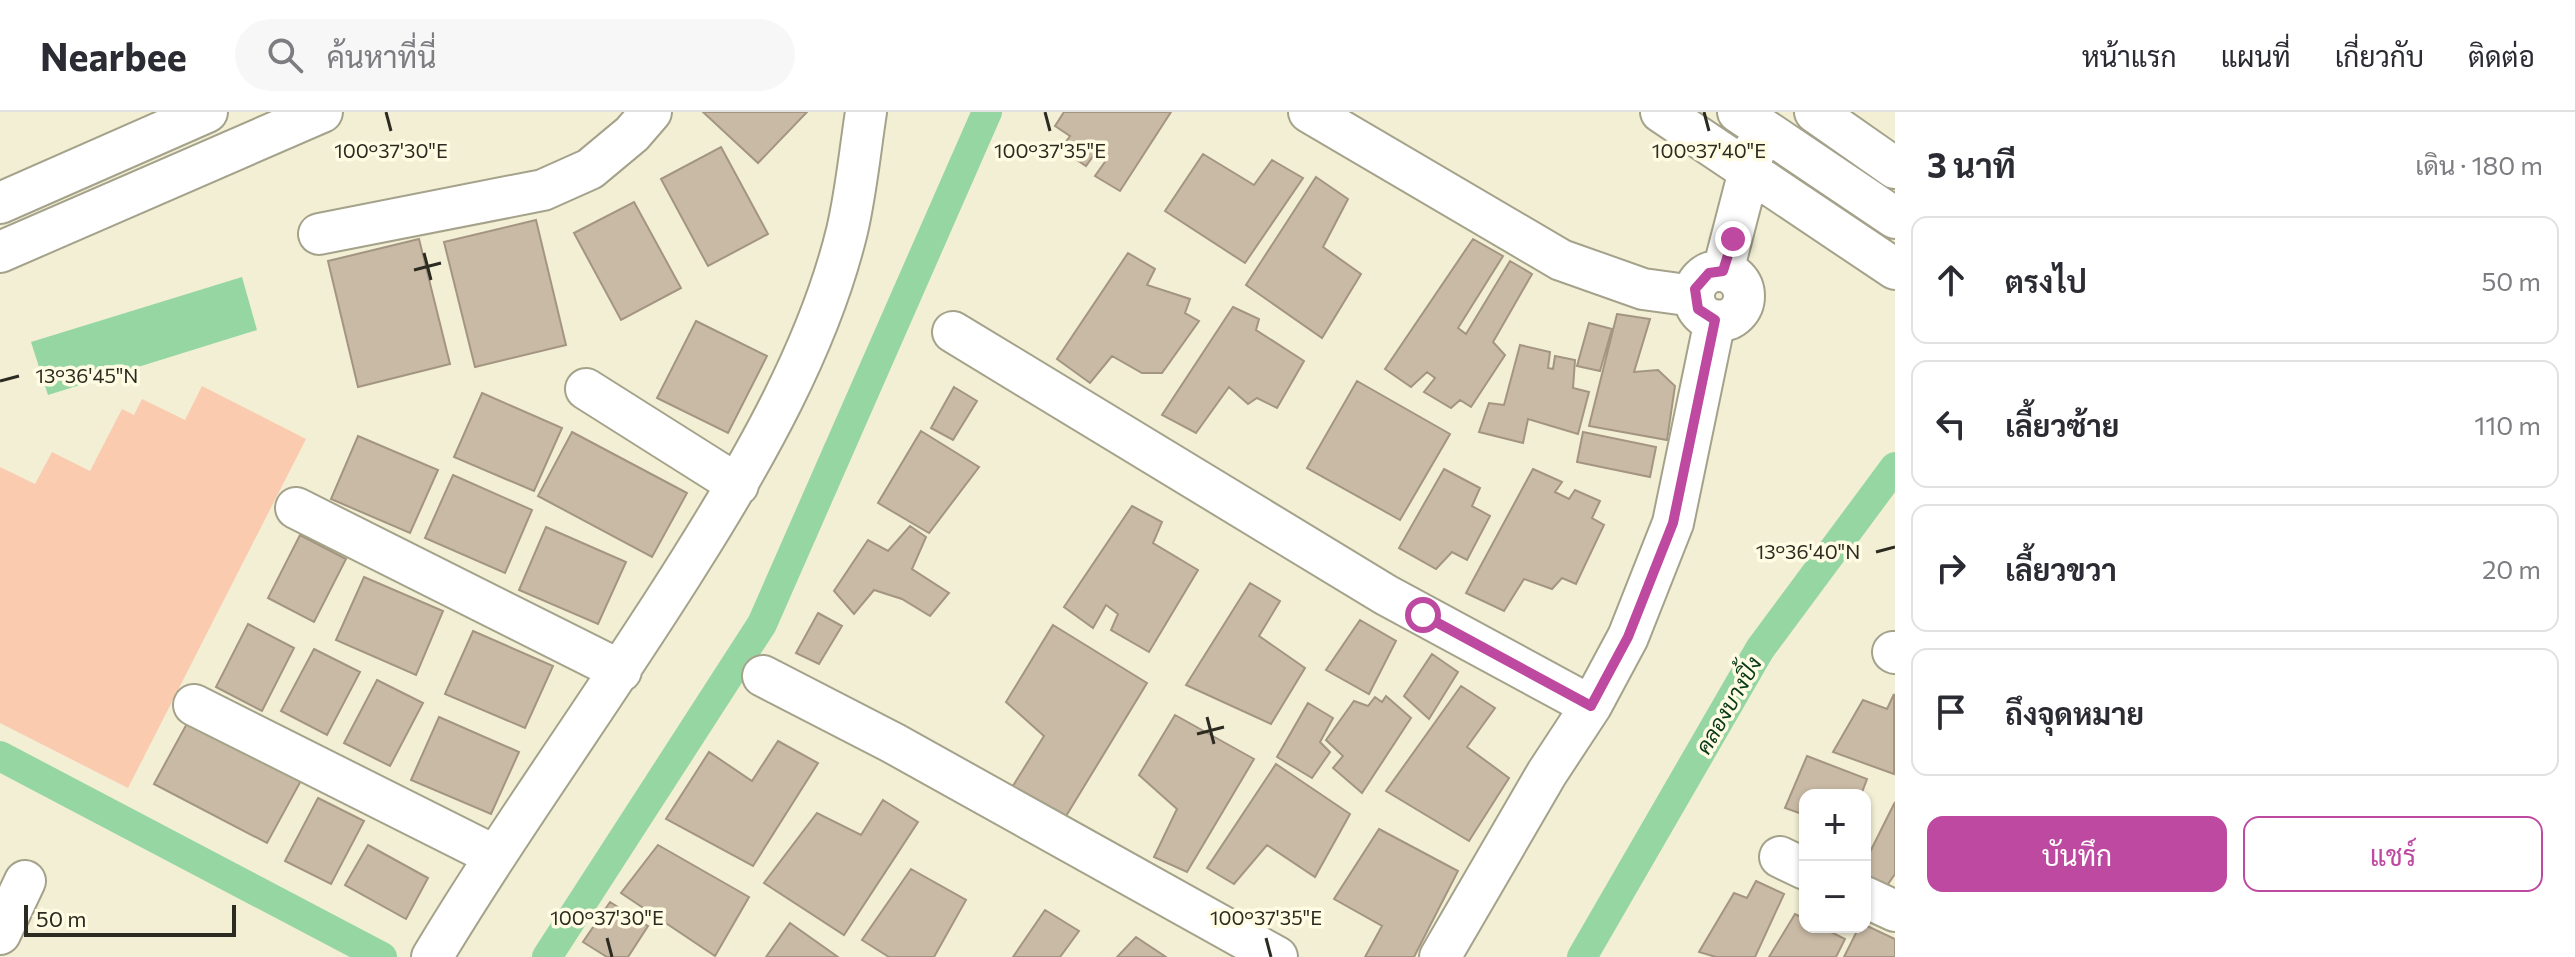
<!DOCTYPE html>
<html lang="th">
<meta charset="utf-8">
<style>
:root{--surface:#fff;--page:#f7f7f7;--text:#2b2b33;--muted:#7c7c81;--line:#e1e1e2;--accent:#be49a1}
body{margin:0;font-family:Commissioner,Sarabun,sans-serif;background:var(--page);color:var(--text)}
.controls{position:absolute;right:24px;bottom:24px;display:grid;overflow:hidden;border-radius:16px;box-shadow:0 2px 6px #0004}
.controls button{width:72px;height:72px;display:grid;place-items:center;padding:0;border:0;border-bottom:2px solid var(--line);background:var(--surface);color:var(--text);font:40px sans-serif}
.scale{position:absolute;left:24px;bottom:20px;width:212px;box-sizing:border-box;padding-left:8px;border:4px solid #2c2b21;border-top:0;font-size:22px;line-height:28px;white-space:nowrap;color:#2c2b21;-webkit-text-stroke:6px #fffce3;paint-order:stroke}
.stop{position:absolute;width:24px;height:24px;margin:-18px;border:6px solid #be49a1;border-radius:50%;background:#fff}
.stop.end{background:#be49a1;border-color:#fff;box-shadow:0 2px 8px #0008}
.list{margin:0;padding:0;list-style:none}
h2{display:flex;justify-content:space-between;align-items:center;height:104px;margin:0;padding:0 32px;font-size:34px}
h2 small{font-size:26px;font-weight:400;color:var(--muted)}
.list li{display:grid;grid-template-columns:52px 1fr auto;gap:24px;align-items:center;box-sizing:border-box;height:128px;margin:0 16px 16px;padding:0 16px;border:2px solid var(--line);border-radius:16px}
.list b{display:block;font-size:30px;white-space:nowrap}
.list em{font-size:26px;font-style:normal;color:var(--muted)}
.actions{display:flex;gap:16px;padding:24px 32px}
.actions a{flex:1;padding:18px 0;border:2px solid var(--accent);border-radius:16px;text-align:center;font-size:28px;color:var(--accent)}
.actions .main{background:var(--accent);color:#fff}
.icon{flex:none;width:44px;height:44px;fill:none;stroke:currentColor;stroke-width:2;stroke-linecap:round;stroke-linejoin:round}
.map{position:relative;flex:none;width:1895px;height:845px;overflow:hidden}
header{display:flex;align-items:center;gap:48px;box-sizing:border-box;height:112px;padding:0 40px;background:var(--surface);border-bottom:2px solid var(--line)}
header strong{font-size:38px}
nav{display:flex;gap:44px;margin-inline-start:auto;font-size:28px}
.search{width:560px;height:72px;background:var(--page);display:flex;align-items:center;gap:20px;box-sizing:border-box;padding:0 28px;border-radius:44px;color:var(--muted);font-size:30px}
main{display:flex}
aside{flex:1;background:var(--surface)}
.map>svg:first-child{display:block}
.green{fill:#facbae}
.water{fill:#96d6a3}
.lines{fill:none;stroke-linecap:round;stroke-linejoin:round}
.canal{stroke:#96d6a3;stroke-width:30}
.building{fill:#c9baa5;stroke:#a39581;stroke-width:2}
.minor-casing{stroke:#a4a28a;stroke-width:44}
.minor{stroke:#fff;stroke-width:40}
.route{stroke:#be49a1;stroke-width:10}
.ticks{fill:none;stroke:#2c2b21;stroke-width:3}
.labels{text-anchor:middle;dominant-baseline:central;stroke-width:7;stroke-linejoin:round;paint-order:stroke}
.water-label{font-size:22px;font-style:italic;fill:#083919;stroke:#fffce3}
.ticks-label{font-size:20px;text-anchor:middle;fill:#2c2b21;stroke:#fffce3;stroke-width:7;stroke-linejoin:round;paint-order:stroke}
</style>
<header>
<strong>Nearbee</strong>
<div class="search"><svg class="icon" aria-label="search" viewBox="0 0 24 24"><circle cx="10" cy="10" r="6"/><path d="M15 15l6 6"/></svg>ค้นหาที่นี่</div>
<nav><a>หน้าแรก</a><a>แผนที่</a><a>เกี่ยวกับ</a><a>ติดต่อ</a></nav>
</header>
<main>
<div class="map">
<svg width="1895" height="845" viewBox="0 0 1895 845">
<rect width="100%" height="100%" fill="#f2efd5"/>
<path class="green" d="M202,274L306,327L128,676L0,611V355L35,372L52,340L90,359L122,297L134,303L142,287L185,308Z"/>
<path class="water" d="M242,165L257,218L48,283L31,230Z"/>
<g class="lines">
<path class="canal" d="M0,644L382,845
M547,845L762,512L987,0
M1582,845L1760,537L1895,355"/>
</g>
<path class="building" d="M703,0H807L758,51Z
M1064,0H1171L1120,79L1095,64L1107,47L1096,40L1086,54L1061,37L1070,24L1055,14Z
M721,35L768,122L708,154L661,67Z
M1203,42L1254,73L1272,48L1303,66L1245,151L1165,99Z
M1316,65L1348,87L1323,135L1361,162L1322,226L1246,173Z
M634,90L681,176L621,208L574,121Z
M536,108L566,233L475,255L444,130Z
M419,127L450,252L358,275L328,149Z
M1473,127L1503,144L1458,216L1466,222L1510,149L1532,162L1493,230L1505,243L1471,295L1460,288L1451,296L1424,280L1435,266L1427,260L1411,275L1385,257Z
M1128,141L1155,157L1147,173L1190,187L1185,201L1199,209L1162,261H1142L1112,244L1090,271L1057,247Z
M1233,195L1259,207L1256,218L1304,249L1277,296L1257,286L1248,292L1229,275L1196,321L1162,303Z
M1617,202L1650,207L1634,260L1658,258L1675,274L1667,328L1589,314Z
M696,209L767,244L728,321L657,286Z
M1589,211L1612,217L1600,259L1577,254Z
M1520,233L1550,240L1548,256L1553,257L1555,244L1575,248L1573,276L1589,280L1578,322L1528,307L1523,331L1479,320L1489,291L1504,293Z
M1357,269L1450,322L1400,408L1307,356Z
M954,275L977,289L953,328L931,316Z
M482,281L562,316L534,379L454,345Z
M921,319L979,355L929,421L878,391Z
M572,320L687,381L652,445L538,384Z
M1583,320L1656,335L1650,365L1577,350Z
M358,324L438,358L410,421L331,387Z
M1444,357L1480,376L1472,394L1490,404L1467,448L1452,440L1436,457L1399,436Z
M1533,357L1562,370L1555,380L1569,387L1575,378L1600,389L1592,406L1604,413L1576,472L1562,466L1552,477L1524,467L1504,499L1466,481Z
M453,363L532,398L505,461L425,426Z
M1132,394L1162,410L1153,431L1198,458L1149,540L1111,518L1118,502L1106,493L1093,516L1064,495Z
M910,414L926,425L912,457L949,481L930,504L902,487L874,478L854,502L834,479L868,428L888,439Z
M546,415L626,450L598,512L519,478Z
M300,423L346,447L314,510L268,486Z
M364,465L443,499L416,563L336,528Z
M1250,471L1280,489L1259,524L1305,556L1271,612L1186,573Z
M818,501L842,514L819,552L796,541Z
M1360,508L1396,529L1369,582L1326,558Z
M248,512L294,536L262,599L216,575Z
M1053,513L1147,571L1060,714L1006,685L1044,624L1006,590Z
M473,519L553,554L525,616L445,582Z
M314,537L360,560L327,623L281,599Z
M1432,542L1458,560L1429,607L1404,584Z
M377,568L423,591L390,654L344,631Z
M1461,574L1495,596L1467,635L1509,666L1469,729L1386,679Z
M1894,582V662L1833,640L1863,588L1887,597Z
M1386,584L1411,606L1362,681L1333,656L1343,644L1326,628L1354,589L1368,594L1375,585L1382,590Z
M1308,591L1333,606L1320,630L1330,640L1312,666L1277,645Z
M1175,603L1254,647L1187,760L1154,745L1177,697L1139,663Z
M439,605L519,640L491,702L411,668Z
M190,606L303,665L267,731L154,672Z
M778,629L818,651L753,754L666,707L709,640L752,669Z
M1807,644L1867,667L1861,683H1805V703L1785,696Z
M1276,652L1350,702L1315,765L1267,733L1234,772L1207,756Z
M318,686L364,709L331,772L285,749Z
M883,688L918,710L844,823L764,771L817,701L861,723Z
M1895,690V762L1886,775L1865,766V750Z
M1379,717L1458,759L1414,845H1365L1382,814L1334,787Z
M368,733L428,766L406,807L345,773Z
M658,733L749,785L715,844L621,781Z
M911,757L966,788L934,845H889L862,828Z
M1756,769L1784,782L1755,845H1716L1699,840L1734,781L1747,786Z
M610,790L648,814L628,845H607L583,830Z
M1045,798L1079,819L1060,845H1013Z
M1795,802L1805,807V815H1821L1845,827L1836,845H1769Z
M790,811L838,845H766Z
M1865,813L1895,827V845H1844L1859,815Z
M1136,825L1166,845H1117Z"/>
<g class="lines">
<defs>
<path id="minor" d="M1309,0L1561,148L1643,177L1694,184
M1661,0L1895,157
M1738,0L1895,106
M1815,0L1895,56
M0,91L207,0
M319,122L543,78L590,57L632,22L651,0
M0,140L322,0
M1723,159L1755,36
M1694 184a25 25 0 1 1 50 0a25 25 0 1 1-50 0Z
M953,220L1386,483L1591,594
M586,277L738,373
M296,396L621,559
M1893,540L1895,541
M763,564L893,631L1277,845
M194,593L493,743
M1780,745L1805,757
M1865,785L1895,799
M0,822L25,769
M432,845C514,709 608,581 692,446C755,346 819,234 847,119C856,81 860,39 866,0
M1440,845L1547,661L1591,594L1628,525L1673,411L1715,208"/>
</defs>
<use href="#minor" class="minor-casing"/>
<use href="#minor" class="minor"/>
</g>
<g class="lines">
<path class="route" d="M1423,503L1591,594L1628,525L1673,411L1715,208L1698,197L1695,177L1709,161L1723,159L1733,127"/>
</g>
<path class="ticks" d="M386,0L391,19M1045,0L1050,19M1704,0L1709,19M424,141L431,168M414,158L441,151M0,269L19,264M1876,440L1895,435M1207,605L1214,632M1197,622L1224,615M607,826L612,845M1266,826L1271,845"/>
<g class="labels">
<g class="water-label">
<text transform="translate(1728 593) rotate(-60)">คลองบางปิ้ง</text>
</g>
</g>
<g class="ticks-label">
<text x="391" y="46">100°37'30"E</text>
<text x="1050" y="46">100°37'35"E</text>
<text x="1709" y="46">100°37'40"E</text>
<text x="87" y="271">13°36'45"N</text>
<text x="1808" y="447">13°36'40"N</text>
<text x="607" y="813">100°37'30"E</text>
<text x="1266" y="813">100°37'35"E</text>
</g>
</svg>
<div class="controls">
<button>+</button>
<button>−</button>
</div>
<div class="scale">50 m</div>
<div class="stop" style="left:1423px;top:503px"></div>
<div class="stop end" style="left:1733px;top:127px"></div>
</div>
<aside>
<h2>3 นาที<small>เดิน · 180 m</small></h2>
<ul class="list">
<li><svg class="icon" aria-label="ahead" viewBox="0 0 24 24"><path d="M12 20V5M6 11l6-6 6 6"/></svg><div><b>ตรงไป</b></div><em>50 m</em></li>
<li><svg class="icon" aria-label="left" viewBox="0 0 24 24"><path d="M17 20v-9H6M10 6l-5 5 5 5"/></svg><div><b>เลี้ยวซ้าย</b></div><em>110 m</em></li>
<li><svg class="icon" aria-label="right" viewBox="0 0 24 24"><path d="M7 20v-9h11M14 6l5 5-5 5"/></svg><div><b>เลี้ยวขวา</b></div><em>20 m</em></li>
<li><svg class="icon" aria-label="arrive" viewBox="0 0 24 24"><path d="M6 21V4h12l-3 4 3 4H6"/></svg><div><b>ถึงจุดหมาย</b></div></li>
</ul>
<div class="actions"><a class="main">บันทึก</a><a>แชร์</a></div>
</aside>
</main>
